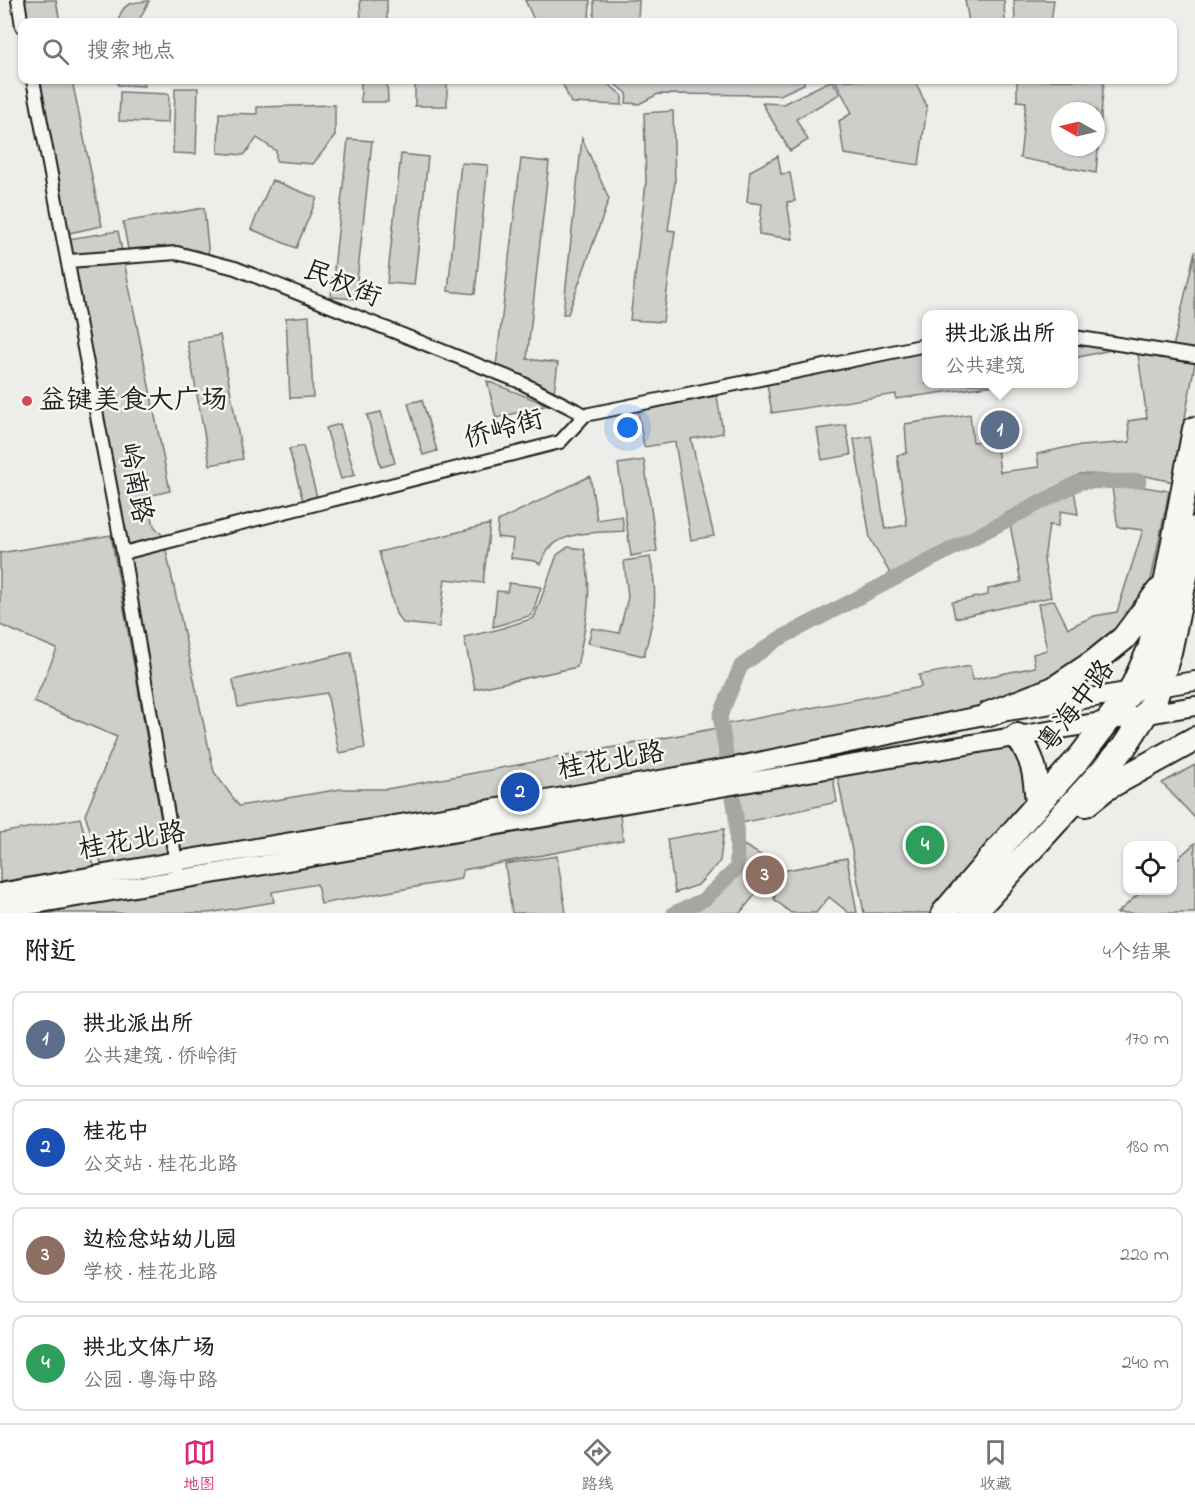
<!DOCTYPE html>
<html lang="zh">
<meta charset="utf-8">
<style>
:root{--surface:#fff;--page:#f6f6f6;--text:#222;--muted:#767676;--line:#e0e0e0;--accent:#db2777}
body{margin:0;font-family:"Indie Flower","LXGW WenKai TC",sans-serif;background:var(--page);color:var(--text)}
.controls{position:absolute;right:18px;bottom:18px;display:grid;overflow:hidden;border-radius:12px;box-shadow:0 2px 4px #0004}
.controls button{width:54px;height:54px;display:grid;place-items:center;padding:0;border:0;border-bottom:2px solid var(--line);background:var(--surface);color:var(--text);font:30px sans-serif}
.compass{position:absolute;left:1051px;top:102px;width:54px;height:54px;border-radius:50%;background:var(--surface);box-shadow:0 2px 4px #0004;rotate:278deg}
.you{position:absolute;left:628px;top:428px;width:21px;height:21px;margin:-15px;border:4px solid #fff;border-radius:50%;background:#1a73e8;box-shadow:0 0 0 9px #1a73e833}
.badge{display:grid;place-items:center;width:39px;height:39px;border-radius:50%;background:var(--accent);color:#fff;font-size:20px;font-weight:700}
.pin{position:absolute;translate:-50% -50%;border:3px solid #fff;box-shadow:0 2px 6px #0006}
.popup{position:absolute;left:922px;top:310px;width:156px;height:78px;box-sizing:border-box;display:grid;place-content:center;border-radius:12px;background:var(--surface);filter:drop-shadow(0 2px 4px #0005);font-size:20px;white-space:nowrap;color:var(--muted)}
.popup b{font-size:22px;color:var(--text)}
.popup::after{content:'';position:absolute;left:50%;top:100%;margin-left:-12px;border:12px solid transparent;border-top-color:var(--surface)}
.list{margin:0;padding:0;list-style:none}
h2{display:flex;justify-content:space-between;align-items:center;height:78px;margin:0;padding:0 24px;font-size:26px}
h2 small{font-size:20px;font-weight:400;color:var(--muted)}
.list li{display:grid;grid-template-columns:39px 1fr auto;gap:18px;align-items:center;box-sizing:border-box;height:96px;margin:0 12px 12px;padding:0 12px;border:2px solid var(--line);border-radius:12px}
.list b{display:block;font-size:22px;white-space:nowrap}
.list p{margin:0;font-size:20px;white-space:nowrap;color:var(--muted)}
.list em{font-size:20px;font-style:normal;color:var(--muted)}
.icon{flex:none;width:33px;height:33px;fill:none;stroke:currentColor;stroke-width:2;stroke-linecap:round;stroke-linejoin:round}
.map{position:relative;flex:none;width:1195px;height:913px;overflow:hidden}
.search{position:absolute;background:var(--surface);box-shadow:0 2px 4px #0004;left:18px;right:18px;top:18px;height:66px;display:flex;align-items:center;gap:15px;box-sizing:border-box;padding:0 21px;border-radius:12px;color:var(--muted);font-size:22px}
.sheet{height:510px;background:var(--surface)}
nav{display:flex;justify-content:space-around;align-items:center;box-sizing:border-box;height:84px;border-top:2px solid var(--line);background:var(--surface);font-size:16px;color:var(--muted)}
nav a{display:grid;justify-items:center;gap:3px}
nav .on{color:var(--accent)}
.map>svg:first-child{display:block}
.green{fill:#cececb;stroke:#757574;stroke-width:1.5;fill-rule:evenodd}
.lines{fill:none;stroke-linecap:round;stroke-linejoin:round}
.canal{stroke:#a6a6a3;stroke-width:15}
.street-casing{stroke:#1c1c1c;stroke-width:16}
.secondary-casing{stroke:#1c1c1c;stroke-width:22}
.highway-casing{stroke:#1c1c1c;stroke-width:28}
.street{stroke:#f6f6f2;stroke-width:12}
.secondary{stroke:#f6f6f2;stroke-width:18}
.highway{stroke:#f6f6f2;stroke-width:24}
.poi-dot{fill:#d1495b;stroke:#f6f6f2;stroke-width:2}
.labels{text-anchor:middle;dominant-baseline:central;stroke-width:5;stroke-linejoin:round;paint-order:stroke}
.street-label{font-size:27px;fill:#1c1c1c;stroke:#f6f6f2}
.poi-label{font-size:27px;fill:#1c1c1c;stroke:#f6f6f2;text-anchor:start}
</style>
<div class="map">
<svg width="1195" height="913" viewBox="0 0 1195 913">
<rect width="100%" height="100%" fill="#edede9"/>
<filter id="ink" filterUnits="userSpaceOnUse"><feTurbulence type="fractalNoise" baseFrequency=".0167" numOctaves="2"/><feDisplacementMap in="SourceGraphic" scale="12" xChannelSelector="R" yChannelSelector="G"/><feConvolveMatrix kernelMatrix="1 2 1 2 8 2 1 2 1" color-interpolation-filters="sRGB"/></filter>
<g filter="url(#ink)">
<path class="green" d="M23,0H56L60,22H27Z
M360,0H387V22H361Z
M525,0H590L589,22H535Z
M594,0H639L638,22H594Z
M965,0H1004L1005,22H969Z
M1014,0H1054L1051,22H1015Z
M149,1L138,22H118C122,3 131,2 149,1Z
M39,80H72L102,226L69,233Z
M117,80H143L145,86L118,85Z
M361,80H387L388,102H361Z
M415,80H447V106H415Z
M561,80H603L622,95V105L571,103Z
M609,80H804V84L780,95L658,94L639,104L626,103L627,93Z
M832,80L840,94L796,119L808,140L790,151L762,103L783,104Z
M835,80H915L927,107L919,165L844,154L839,121L852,113Z
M1017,80H1104L1096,173L1020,158L1026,102L1017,101ZM1060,111H1096V147H1060Z
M175,88H198L196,154L173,153Z
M120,92L169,94L168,123L119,121Z
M335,105V136L313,164L276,161V151L257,138L244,155L218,153L219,113L257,114V107Z
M673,111L675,182L668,230L675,231L663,322L630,320L646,183L644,113Z
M582,138L609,199L568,314H563Z
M348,139L372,141L355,299L331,297Z
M401,154L428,157L414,285L387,283Z
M778,156L781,174L790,173L795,201L787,202L793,239L759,234L762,204L747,202L750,171Z
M521,159L549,162L527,359L558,363L554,392L496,366Z
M461,163L488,165L475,294L448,291Z
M272,180L317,198L296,248L251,229Z
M204,208L209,257L171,246L128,249L123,222Z
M118,231L170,491L148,496L154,526L163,536L214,772L239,806L341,789H387L718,728L724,765L181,856L68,239Z
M1195,251V352L1173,347Z
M309,316L313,397L290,398L286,318Z
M220,335L243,459L210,465L187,341Z
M1074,343L1111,350L1074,358Z
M926,352V384H1003L896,399V394L772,413L767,384Z
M1138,354L1195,363L1173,482L1146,476L1080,474L891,575L870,538L854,439L871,436L885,529L907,525L897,455L907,453L905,424L970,414L973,442L996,439L1000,472L1039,467L1037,454L1068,447L1130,442L1128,421L1147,418Z
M487,381L548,405L496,418Z
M717,396L723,433L691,439L714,536L691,540L675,442L644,447L638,411Z
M422,400L437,451L423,455L408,403Z
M381,412L395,463L381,467L367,415Z
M340,424L355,475L341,479L326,428Z
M846,425L851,455L822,460L817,429Z
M303,446L317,497L303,501L289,449Z
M644,460L657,551L631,556L618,464Z
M590,476L597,520L622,516L624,531C602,533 566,530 550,548C546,552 543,559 540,564L535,561L511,558L513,539L497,537L498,521Z
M1138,486L1169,491L1151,580L1132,621L1052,685L987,709L733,762L726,724L921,687L919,675L970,666L972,680L1035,667L1033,654L1047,650L1038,604L1054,600L1068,628L1094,616L1117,612L1143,530L1118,527L1112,488Z
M1074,490L1078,514L1061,511L1058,526L1049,525L1044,560L1051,597L955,618L952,602L988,595V589L1021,582L1010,524Z
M490,524L483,583L445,579L439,627L403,623L396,614L379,552Z
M111,535L167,853L102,866L85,815L117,737L34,702L57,649L0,625V553Z
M568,547L584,549C594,595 586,622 577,667L475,689L464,637L496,630L534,618L557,555Z
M650,557C659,600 654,616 644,656L588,643L592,628L619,633L628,597L624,561Z
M509,583L541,587L532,615L493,627L497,591L507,592Z
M351,652L365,748L339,753L327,693L238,707L233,680Z
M1017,738L1036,804L941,913H864L836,768Z
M1195,765V818L1162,783Z
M832,772L837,802L741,823L737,788Z
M619,807L623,840L463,870L460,879L321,904L317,884L272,892L274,902L209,913H0Z
M80,818L94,866L0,882V833Z
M724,829L720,861L698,885L675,893L667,839Z
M740,843L768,859L759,890L740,913H681L708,901L740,870Z
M1195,843V913H1117L1142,891L1172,890L1173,863Z
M557,856L566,913H512L505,864Z
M847,858L857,913H849L829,897L816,913H791L774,899L783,871Z"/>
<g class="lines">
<path class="canal" d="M674,913L705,899L737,868L736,816L720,716L741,666L777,640L1080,482L1139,481"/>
<defs>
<path id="street" d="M18,0L22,26
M33,80L123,553L179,879
M69,261L177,253L235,268L518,381L585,415
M1074,337L1195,356
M123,553L560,442L585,415L926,345"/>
<path id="secondary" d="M0,893L177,861L535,802L739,766L989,714L1195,681
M0,910L1195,706"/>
<path id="highway" d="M989,714L1054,689L1093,663L1124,638L1159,591
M1017,736C1035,758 1036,777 1038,804
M1086,804L1106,788L1195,739
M944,913L1022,822L1081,756L1131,691L1150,649L1167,579L1195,429
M973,913L1124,747L1155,699L1169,652L1195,529"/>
</defs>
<use href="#street" class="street-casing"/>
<use href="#secondary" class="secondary-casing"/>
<use href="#highway" class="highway-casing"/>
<use href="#street" class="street"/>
<use href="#secondary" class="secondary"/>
<use href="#highway" class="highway"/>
</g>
</g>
<circle class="poi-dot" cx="27" cy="401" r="6"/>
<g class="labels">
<g class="street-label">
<text transform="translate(342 285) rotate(22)">民权街</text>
<text transform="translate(504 430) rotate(-15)">侨岭街</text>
<text transform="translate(134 483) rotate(79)">岭南路</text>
<text transform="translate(1077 707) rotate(-53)">粤海中路</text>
<text transform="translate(611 762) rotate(-10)">桂花北路</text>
<text transform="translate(132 842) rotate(-10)">桂花北路</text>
</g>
<g class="poi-label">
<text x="39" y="401">益键美食大广场</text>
</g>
</g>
</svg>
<div class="controls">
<button><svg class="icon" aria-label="locate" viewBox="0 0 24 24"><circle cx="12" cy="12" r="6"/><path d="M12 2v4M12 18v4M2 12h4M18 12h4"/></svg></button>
</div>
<svg class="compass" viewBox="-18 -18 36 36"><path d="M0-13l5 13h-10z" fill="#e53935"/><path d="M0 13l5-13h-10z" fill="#767676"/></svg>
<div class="you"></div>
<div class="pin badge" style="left:1000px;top:430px;background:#5c6f8a">1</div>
<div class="popup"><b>拱北派出所</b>公共建筑</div>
<div class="pin badge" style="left:520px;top:792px;background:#1a4fb4">2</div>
<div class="pin badge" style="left:765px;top:875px;background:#8d6e63">3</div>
<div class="pin badge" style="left:925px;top:845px;background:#2e9e5b">4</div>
<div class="search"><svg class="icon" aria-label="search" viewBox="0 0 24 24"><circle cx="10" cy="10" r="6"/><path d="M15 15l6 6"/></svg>搜索地点</div>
</div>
<section class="sheet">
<h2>附近<small>4个结果</small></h2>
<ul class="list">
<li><span class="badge" style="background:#5c6f8a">1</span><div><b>拱北派出所</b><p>公共建筑 · 侨岭街</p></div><em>170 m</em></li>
<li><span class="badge" style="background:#1a4fb4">2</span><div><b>桂花中</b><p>公交站 · 桂花北路</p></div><em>180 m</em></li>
<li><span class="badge" style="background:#8d6e63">3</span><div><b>边检总站幼儿园</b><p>学校 · 桂花北路</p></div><em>220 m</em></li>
<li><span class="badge" style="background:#2e9e5b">4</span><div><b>拱北文体广场</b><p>公园 · 粤海中路</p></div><em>240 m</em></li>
</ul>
</section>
<nav>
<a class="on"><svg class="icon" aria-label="map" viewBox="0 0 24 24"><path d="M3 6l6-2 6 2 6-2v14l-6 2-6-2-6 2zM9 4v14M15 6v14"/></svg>地图</a>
<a><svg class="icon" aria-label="directions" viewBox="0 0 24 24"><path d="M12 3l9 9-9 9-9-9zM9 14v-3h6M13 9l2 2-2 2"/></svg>路线</a>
<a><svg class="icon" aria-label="saved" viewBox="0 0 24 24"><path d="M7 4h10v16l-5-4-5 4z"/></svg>收藏</a>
</nav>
